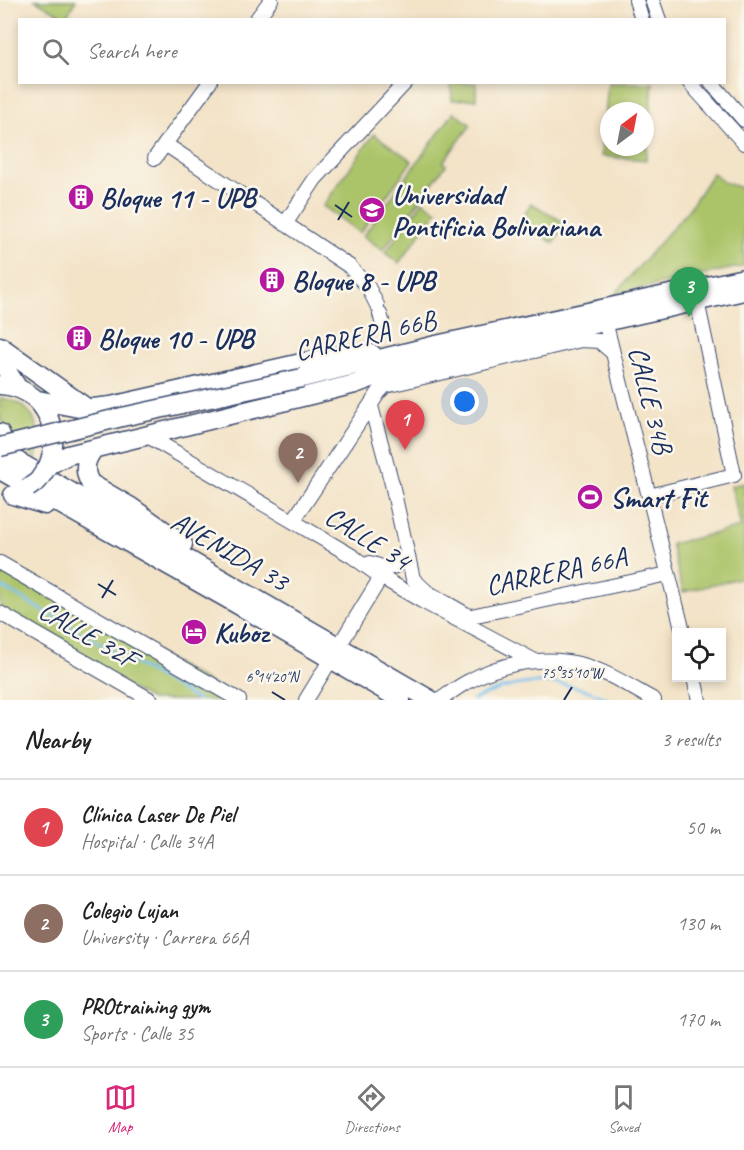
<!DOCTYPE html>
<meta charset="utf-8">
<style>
:root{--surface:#fff;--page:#f6f6f6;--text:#222;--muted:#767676;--line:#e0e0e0;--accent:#db2777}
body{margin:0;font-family:Caveat,sans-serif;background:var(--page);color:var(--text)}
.controls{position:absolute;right:18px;bottom:18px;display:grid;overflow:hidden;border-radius:0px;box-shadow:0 3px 9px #0003}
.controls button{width:54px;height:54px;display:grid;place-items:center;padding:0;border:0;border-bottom:2px solid var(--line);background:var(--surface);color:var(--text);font:30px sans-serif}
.compass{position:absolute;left:600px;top:102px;width:54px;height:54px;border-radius:50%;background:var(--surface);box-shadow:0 3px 9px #0003;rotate:32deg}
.you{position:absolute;left:465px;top:402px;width:21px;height:21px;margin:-15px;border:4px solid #fff;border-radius:50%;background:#1a73e8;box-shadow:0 0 0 9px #1a73e833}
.badge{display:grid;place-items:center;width:39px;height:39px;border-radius:50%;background:var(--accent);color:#fff;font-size:20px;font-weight:700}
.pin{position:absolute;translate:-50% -50px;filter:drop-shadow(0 2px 3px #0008)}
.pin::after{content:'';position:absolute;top:32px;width:21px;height:18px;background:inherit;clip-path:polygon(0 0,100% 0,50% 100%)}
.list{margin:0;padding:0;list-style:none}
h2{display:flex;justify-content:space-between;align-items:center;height:78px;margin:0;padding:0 24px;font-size:26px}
h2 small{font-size:20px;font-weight:400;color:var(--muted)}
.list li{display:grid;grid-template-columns:39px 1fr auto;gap:18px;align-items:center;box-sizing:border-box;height:96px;padding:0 24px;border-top:2px solid var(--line)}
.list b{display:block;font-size:22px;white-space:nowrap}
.list p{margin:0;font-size:20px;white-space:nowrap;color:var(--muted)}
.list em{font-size:20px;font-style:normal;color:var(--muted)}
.icon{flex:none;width:33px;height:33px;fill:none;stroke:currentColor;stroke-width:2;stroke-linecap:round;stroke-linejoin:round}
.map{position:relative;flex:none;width:744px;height:700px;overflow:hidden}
.search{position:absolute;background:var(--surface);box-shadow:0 3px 9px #0003;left:18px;right:18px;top:18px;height:66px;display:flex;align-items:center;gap:15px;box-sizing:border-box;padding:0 21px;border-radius:0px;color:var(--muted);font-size:22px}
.sheet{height:366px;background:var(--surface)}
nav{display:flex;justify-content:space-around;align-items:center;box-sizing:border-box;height:84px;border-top:2px solid var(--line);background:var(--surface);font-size:16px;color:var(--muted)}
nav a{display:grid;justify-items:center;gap:3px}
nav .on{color:var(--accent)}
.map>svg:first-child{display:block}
.green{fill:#acc469;stroke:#647a64;stroke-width:1.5;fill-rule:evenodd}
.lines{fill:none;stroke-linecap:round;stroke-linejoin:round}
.stream{stroke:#73bfed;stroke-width:3}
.minor-casing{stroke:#3b4a6e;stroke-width:16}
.major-casing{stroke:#3b4a6e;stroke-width:21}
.minor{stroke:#fff;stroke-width:14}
.major{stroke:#fff;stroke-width:18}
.major-bridge-casing{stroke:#3b4a6e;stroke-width:21;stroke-linecap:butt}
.major-bridge{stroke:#fff;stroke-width:18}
.ticks{fill:none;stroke:#1b2f5e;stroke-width:2}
.labels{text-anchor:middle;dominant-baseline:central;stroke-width:5;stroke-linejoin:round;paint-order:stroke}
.poi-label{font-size:28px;font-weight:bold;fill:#1b2f5e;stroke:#fbf7ec;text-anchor:start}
.street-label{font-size:28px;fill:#1b2f5e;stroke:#fbf7ec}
.ticks-label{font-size:15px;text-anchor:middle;fill:#1b2f5e;stroke:#fbf7ec;stroke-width:5;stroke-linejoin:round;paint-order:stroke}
</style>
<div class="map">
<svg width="744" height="700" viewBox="0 0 744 700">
<rect width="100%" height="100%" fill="#fbf7ec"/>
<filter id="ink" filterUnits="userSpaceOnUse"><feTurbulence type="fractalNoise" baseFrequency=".0167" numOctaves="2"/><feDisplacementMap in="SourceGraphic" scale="12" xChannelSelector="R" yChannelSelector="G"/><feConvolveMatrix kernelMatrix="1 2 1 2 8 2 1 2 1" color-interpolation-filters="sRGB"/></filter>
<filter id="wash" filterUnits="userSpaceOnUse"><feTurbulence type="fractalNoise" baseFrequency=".008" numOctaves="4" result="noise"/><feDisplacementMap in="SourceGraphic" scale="24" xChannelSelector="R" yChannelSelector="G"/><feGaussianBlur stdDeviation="1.35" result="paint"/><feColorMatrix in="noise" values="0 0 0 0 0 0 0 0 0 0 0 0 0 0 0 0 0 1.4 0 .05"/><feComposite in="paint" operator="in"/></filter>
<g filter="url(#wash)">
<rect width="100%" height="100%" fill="#f3e3c7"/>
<path class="green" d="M35,0H76L66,18Z
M451,83H476V99L452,100Z
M608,83H653L646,160L601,156ZM609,111H645V147H609Z
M454,112L471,125L443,162L446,165L383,250L363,236Z
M374,134L412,161L360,233L323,206Z
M713,173L723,182L744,189V266L615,294L689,209Z
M423,201L437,211L399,263L385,253Z
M531,203L565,223L554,243L519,223Z
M0,398C35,402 43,430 36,460L10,433L0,418Z
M744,483V577L683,592L671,544L741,527L731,486Z
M0,563L239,700H151L0,613Z"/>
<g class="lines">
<path class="stream" d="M0,586L198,700
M473,700C517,677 566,677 609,700"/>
</g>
</g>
<g filter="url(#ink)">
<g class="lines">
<defs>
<path id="minor" d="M636,0L642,20
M652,0L659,20
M256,20L271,0
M689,82L744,143
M711,82L744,120
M165,144L349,266L368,287L377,305
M155,158L210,82
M285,224L315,179L406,82
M380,314L382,321
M605,321L683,632
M371,406L392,484L413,579L427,592L469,616
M146,435L352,556L381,577L422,601L535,661
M649,496L734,475L697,301
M293,521L379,392L385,386L581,340L599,341L613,353
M0,563L239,700
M370,563C390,570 392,570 408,557
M0,613L151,700
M462,618L668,574
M694,678L699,700
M306,700L381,577
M440,700C450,693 460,685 471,680C504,662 547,655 583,665C608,672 632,688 654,700"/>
<path id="major" d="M0,346L84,406
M0,360L18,388
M374,371L400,367L744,291
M302,378L436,345L744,278
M0,385C42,387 64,428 48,466
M38,400L84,409L111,406L310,361L345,355L372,354
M0,433L9,456
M95,448C85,459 83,470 90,483L131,507L183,544
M0,451L431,700
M49,465L68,455L355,384L388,372
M0,470L228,599L401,700
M13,495L45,505"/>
</defs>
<use href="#minor" class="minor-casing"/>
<use href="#major" class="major-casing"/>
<use href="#minor" class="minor"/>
<use href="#major" class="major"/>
<defs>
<path id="major-bridge" d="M0,447L122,417L302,378
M28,488L38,481L48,466"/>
</defs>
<use href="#major-bridge" class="major-bridge-casing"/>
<use href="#major-bridge" class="major-bridge"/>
</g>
</g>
<path class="ticks" d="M335,205L352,217M338,220L349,202M98,584L116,595M102,598L113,580M272,692L285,700M564,700L572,687"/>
<defs>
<symbol id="building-disc" viewBox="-11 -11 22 22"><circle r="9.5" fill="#b5179e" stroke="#fbf7ec"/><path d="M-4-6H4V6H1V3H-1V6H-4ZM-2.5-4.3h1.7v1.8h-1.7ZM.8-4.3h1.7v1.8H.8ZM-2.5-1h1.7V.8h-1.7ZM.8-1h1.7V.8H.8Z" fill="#fff"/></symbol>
<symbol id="university-disc" viewBox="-11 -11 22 22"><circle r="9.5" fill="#b5179e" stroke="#fbf7ec"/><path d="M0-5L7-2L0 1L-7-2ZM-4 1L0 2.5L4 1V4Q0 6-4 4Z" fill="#fff"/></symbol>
<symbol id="stadium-disc" viewBox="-11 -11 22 22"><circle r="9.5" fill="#b5179e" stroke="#fbf7ec"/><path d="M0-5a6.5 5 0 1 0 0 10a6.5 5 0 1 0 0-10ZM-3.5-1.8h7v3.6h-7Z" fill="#fff"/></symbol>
<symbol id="hotel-disc" viewBox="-11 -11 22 22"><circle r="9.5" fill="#b5179e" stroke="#fbf7ec"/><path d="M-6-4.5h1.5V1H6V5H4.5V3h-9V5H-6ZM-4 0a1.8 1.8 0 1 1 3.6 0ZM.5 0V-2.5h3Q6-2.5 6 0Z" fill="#fff"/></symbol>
</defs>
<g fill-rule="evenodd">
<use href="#building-disc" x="66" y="182" width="30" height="30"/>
<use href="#university-disc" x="357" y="195" width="30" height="30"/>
<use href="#building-disc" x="257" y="265" width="30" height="30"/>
<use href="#building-disc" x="64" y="323" width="30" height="30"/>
<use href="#stadium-disc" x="575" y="482" width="30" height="30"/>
<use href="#hotel-disc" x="179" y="617" width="30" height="30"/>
</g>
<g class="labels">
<g class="poi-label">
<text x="392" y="194">Universidad<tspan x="392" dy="32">Pontificia Bolivariana</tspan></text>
<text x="100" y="197">Bloque 11 - UPB</text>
<text x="292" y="280">Bloque 8 - UPB</text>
<text x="98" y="338">Bloque 10 - UPB</text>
<text x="610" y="497">Smart Fit</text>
<text x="214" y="632">Kuboz</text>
</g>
<g class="street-label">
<text transform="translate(365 335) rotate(-13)">CARRERA 66B</text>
<text transform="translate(651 400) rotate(76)">CALLE 34B</text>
<text transform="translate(368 538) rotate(32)">CALLE 34</text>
<text transform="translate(230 551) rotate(30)">AVENIDA 33</text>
<text transform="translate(556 571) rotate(-12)">CARRERA 66A</text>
<text transform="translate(88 634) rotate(30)">CALLE 32F</text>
</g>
</g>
<g class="ticks-label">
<text x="572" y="678">75°35'10"W</text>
<text x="272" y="682">6°14'20"N</text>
</g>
</svg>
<div class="controls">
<button><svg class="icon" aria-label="locate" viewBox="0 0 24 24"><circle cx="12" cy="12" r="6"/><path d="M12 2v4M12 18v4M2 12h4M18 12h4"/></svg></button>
</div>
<svg class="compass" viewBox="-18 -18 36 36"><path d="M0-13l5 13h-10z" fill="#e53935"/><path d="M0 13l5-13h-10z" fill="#767676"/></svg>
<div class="you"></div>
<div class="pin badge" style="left:405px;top:450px;background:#e0444e">1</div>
<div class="pin badge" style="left:298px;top:483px;background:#8d6e63">2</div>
<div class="pin badge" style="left:689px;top:317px;background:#2e9e5b">3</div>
<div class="search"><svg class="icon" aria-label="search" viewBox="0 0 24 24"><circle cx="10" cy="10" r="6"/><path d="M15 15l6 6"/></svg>Search here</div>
</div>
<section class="sheet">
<h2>Nearby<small>3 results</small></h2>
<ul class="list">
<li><span class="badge" style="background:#e0444e">1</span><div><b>Clínica Laser De Piel</b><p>Hospital · Calle 34A</p></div><em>50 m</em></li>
<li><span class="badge" style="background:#8d6e63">2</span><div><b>Colegio Lujan</b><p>University · Carrera 66A</p></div><em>130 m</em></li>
<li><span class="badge" style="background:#2e9e5b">3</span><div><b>PROtraining gym</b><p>Sports · Calle 35</p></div><em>170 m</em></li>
</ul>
</section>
<nav>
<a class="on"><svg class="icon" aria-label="map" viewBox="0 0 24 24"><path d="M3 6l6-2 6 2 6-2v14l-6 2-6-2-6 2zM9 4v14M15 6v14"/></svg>Map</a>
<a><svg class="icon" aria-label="directions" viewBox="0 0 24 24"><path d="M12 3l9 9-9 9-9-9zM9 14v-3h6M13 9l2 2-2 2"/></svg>Directions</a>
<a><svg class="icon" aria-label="saved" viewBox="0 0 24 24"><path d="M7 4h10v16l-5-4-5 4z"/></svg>Saved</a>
</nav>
